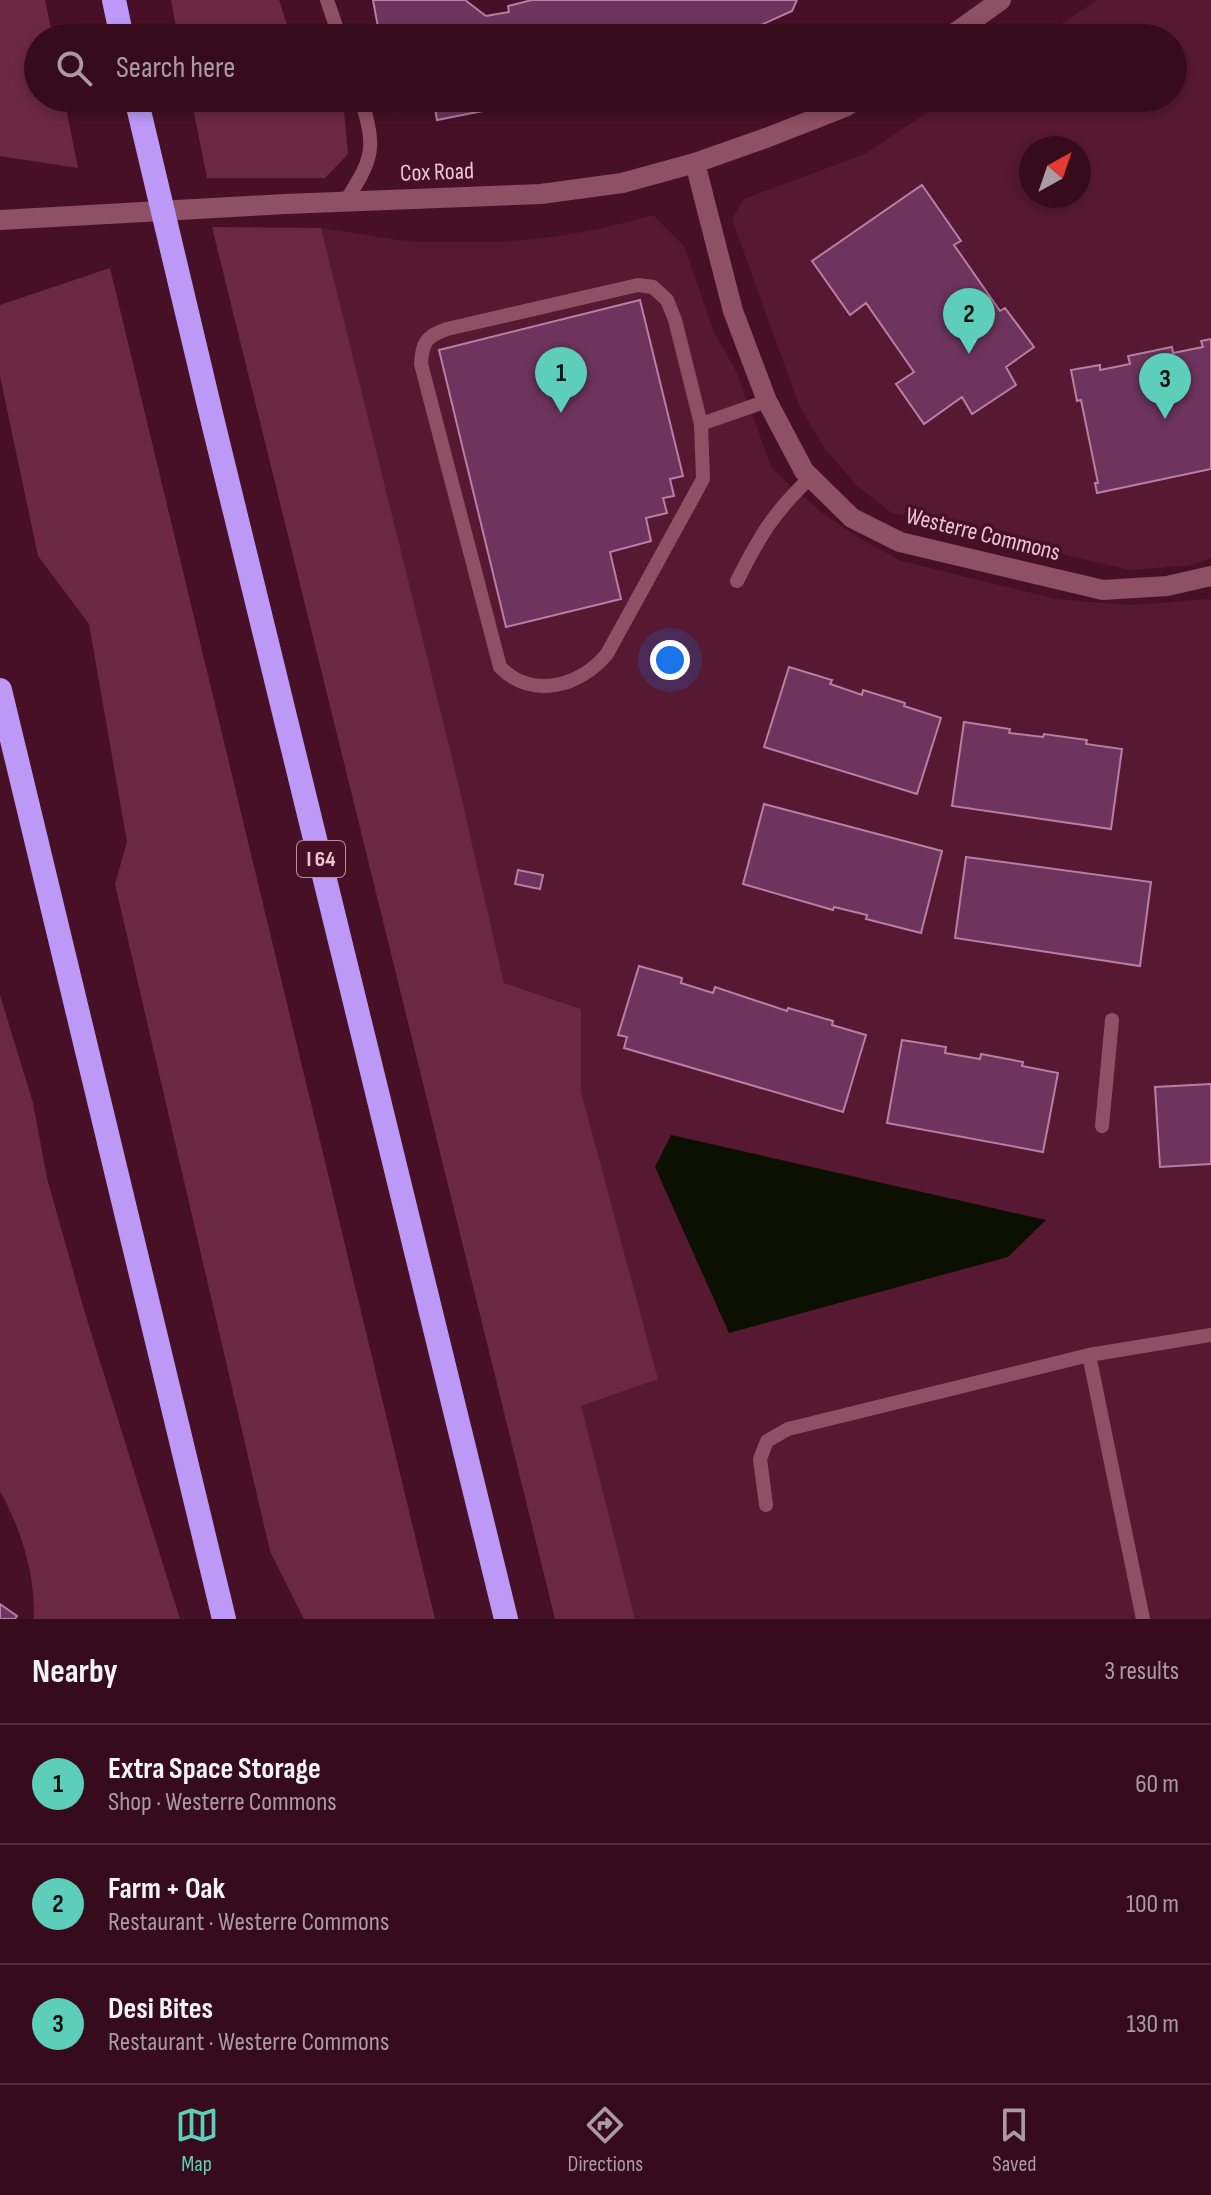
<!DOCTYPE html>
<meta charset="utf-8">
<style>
:root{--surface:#360c1c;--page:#3d1525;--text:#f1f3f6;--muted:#aa9ba3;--line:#502c3b;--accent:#5cceba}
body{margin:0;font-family:"Sofia Sans Condensed",sans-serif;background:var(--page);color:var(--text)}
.compass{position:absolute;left:1019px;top:136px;width:72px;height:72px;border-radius:50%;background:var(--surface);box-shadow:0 4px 12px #0003;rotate:40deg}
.you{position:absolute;left:670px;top:660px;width:28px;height:28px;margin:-20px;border:6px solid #fff;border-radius:50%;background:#1a73e8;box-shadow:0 0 0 12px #1a73e833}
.badge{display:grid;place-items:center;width:52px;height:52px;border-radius:50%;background:var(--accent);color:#111;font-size:26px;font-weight:700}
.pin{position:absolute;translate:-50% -66px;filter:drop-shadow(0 2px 4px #0008)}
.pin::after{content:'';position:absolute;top:42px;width:28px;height:24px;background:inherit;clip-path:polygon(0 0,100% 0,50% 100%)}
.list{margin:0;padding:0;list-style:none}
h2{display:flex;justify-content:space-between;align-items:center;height:104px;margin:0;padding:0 32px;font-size:34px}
h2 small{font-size:26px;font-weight:400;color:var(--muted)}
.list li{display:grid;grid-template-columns:52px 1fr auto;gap:24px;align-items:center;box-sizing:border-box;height:120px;padding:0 32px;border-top:2px solid var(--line)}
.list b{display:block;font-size:30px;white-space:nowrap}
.list p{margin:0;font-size:26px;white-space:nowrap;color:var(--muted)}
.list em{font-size:26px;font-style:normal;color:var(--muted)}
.icon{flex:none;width:44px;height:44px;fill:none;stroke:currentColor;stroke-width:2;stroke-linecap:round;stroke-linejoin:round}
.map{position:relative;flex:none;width:1211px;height:1619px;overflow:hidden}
.search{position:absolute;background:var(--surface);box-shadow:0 4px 12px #0003;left:24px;right:24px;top:24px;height:88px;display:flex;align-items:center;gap:20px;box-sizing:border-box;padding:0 28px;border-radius:44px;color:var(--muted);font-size:30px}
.sheet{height:464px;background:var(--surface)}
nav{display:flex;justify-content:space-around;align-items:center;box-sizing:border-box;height:112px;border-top:2px solid var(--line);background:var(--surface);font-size:22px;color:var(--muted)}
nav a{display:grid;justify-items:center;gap:4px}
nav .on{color:var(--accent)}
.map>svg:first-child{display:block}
.built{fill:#571832;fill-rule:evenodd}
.green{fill:#6b2941}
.water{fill:#0b1000}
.building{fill:#6e345d;stroke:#b87ea4;stroke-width:2}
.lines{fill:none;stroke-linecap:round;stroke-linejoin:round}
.service{stroke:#8e5064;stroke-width:14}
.minor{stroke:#8e5064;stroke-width:20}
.secondary{stroke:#8e5064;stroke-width:20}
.motorway{stroke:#bc99f7;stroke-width:24}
.labels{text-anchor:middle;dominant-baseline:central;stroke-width:7;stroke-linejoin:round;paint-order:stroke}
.shield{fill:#481026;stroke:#ba8f9d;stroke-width:2}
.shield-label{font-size:22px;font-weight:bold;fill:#ebc6d0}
.street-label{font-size:24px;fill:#ebc6d0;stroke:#481026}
</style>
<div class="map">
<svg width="1211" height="1619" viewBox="0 0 1211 1619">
<rect width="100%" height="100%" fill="#481026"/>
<path class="built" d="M1097,0H1211V558L1192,565L1129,570L892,513L857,486L823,446L799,405L732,219L744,199L865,154L949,98H1173V38H1040ZM1031,148H1079V196H1031Z
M653,215L684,246L714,332L737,373L772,469L822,513L861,539L901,561L1056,599L1130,605L1211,599V1619H635L580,1406L658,1379L581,1091V1009L504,983L454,765L321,228L412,242H503L554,237L604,228Z"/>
<path class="green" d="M0,0H45L53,38H38V98H64L78,168L0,156Z
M171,0H279L291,38H178Z
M191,98H310L314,109L343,101L348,154L325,178H207Z
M212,227L321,228L454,765L504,983L581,1009V1091L658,1379L581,1406L635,1619H555Z
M110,268L435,1619H304L270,1551L115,884L127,842L89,624L38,556L0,376V305Z
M0,995L33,1103L47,1178L84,1310L180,1619H34C35,1574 22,1531 0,1491Z"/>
<path class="water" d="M671,1135L1046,1220L1008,1257L729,1333L655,1167Z"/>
<path class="building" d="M373,0H465L486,16L509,12L508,6L532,0H797L792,11L752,29L754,38H380Z
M392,98H508L492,101L493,109L437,120L434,103L395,111Z
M511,98H544L545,102L513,108Z
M922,185L961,241L954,245L1000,311L1005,308L1034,347L1006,367L1016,385L972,414L962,397L924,424L896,384L914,372L866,303L850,315L812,261Z
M640,300L683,476L670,479L674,496L663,498L667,513L646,518L651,541L610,552L621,599L506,627L439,350Z
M1211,339V469L1097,493L1095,483H1098L1081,400L1077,401L1071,370L1100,365V370L1130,364L1128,356L1172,347L1173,353L1203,347L1201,341Z
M789,667L832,680L830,684L862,695L863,690L905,703L904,706L941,718L917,794L764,747Z
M964,722L1010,729L1009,733L1043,737L1044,734L1087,740L1086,744L1122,749L1111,829L952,806Z
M764,804L942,851L921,933L866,919L867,915L834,907L833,910L743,884Z
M966,857L1151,882L1140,966L955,938Z
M518,870L543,875L540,889L515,884Z
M639,966L682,978L681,983L713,993L715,987L787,1011L788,1008L833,1021L832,1025L866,1035L843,1112L624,1048L627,1037L618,1035Z
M902,1040L946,1047L945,1053L980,1059L981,1054L1023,1062L1022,1066L1058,1073L1043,1152L887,1123Z
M1211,1084V1164L1160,1167L1155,1087Z
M0,1604L17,1616L15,1619H0Z"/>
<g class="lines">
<path class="service" d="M327,0L340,38
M345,202C374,157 376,149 361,98
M638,285L653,287L667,300L675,320L701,424L703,479L607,654C580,686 533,700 500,667L421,364C422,343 426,336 447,329Z
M701,424L767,401
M737,581C760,535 774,512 811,477
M1102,1126L1112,1020
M1089,1355L1143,1619
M766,1505L760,1459L767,1441L788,1429L1089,1355L1211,1335"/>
<path class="minor" d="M695,163L733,311L767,401L804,471L852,518L900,542L1103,590L1167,586L1211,576"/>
<path class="secondary" d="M948,38L1001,0
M0,220L285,204L541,194L622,183L695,163L766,138L845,107L860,98"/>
<path class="motorway" d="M114,0L122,38
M136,98C255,606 382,1112 506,1619
M0,690L224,1619"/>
</g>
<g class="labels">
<rect class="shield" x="297" y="841" width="48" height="36" rx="6"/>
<g class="shield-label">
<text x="321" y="859">I 64</text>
</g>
<g class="street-label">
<text transform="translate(437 172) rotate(-2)">Cox Road</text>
<text transform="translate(983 534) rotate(14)">Westerre Commons</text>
</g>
</g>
</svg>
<svg class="compass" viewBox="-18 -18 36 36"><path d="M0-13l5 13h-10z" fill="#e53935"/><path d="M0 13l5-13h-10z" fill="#aa9ba3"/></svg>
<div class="you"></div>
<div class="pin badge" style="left:561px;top:413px">1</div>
<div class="pin badge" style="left:969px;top:354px">2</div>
<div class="pin badge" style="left:1165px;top:419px">3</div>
<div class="search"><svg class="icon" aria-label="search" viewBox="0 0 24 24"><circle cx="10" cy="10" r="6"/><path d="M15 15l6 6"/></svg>Search here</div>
</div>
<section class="sheet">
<h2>Nearby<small>3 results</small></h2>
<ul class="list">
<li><span class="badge">1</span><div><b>Extra Space Storage</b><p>Shop · Westerre Commons</p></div><em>60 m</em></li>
<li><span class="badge">2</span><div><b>Farm + Oak</b><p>Restaurant · Westerre Commons</p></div><em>100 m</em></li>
<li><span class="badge">3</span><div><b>Desi Bites</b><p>Restaurant · Westerre Commons</p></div><em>130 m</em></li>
</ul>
</section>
<nav>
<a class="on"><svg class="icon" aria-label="map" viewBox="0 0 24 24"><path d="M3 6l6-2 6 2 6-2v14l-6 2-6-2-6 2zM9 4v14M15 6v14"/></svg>Map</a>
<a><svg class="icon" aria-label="directions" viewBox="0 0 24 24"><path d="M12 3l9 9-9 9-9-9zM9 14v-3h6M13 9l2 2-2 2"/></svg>Directions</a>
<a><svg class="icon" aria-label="saved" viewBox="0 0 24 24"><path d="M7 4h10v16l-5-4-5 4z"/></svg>Saved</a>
</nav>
